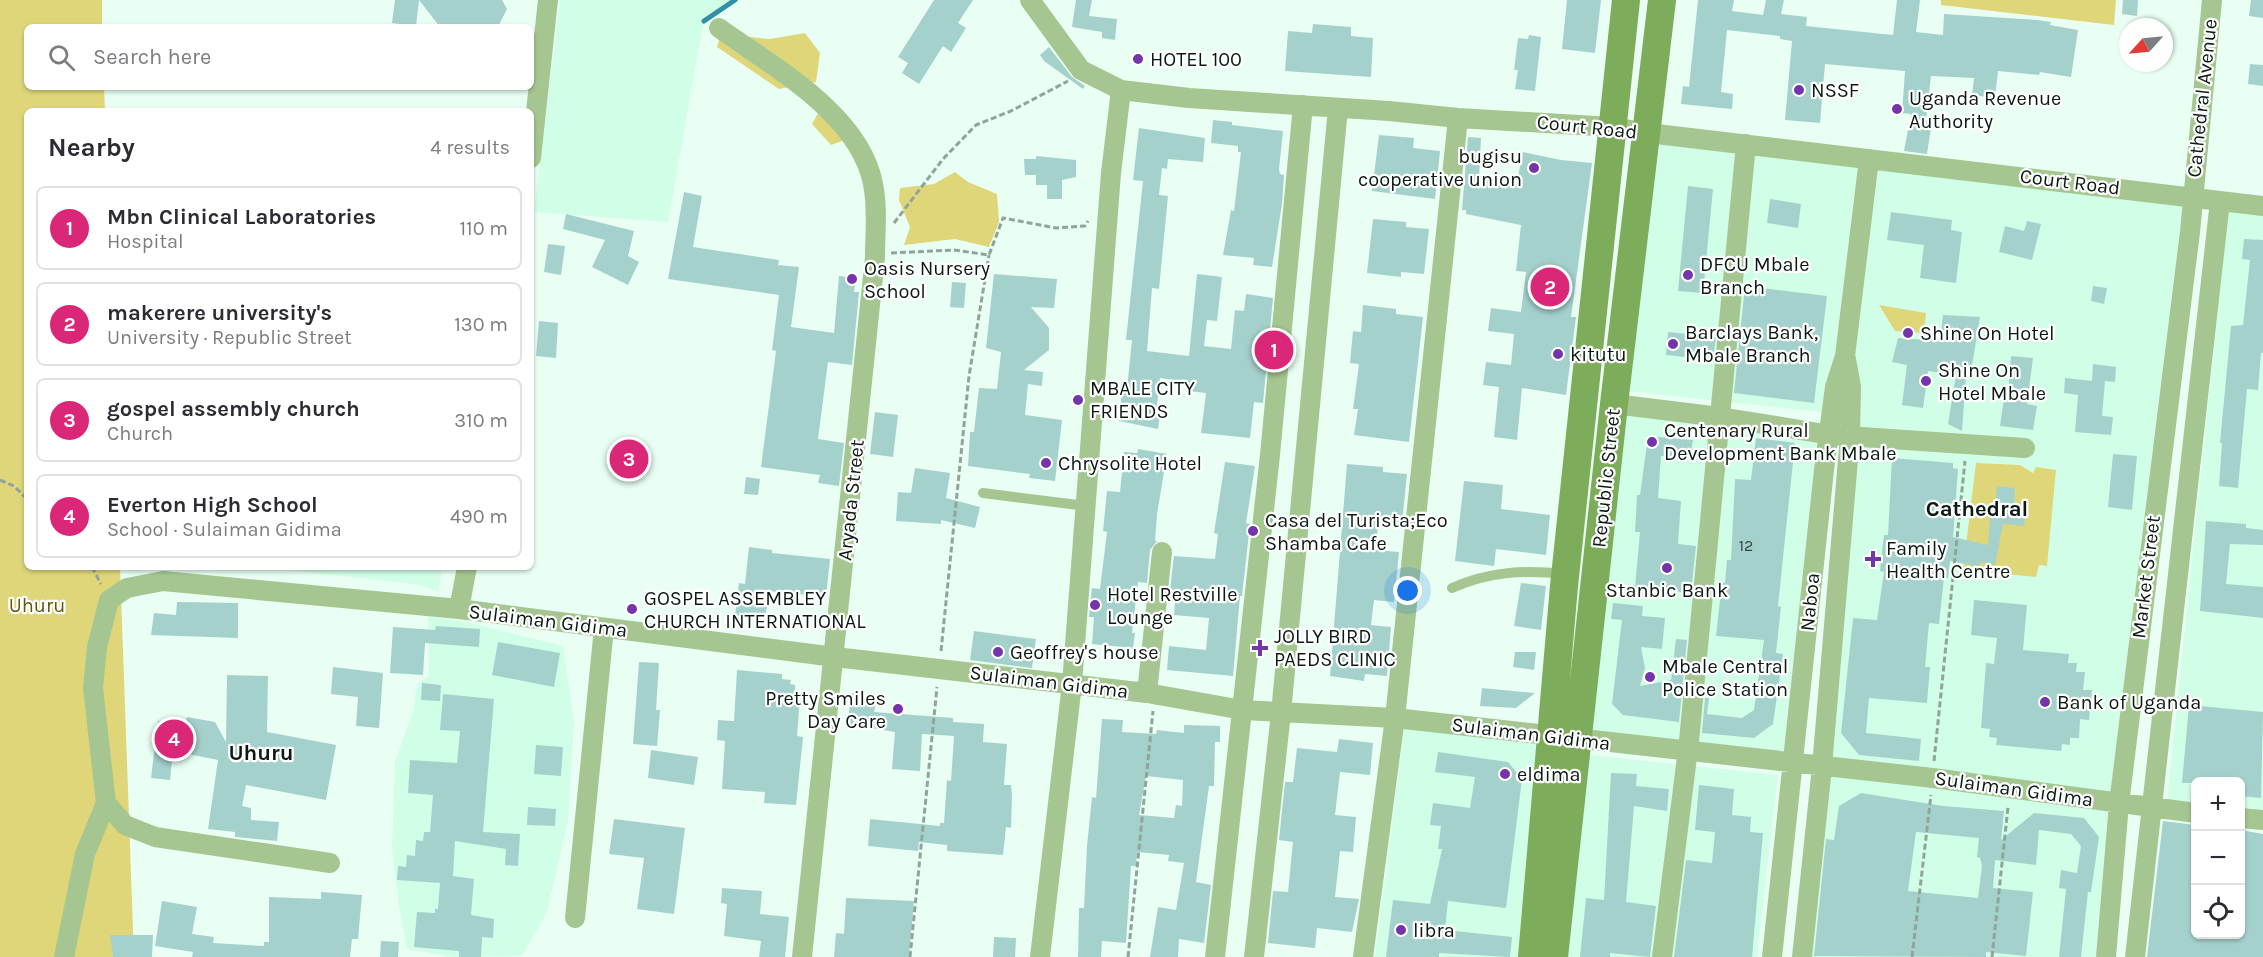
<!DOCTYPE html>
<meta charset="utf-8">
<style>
:root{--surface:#fff;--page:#f2f2f3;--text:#2b2b33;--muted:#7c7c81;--line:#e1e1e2;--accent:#db2777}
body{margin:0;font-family:Karla,sans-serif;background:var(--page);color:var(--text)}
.controls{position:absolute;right:18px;bottom:18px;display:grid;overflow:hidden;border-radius:9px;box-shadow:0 2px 4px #0004}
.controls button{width:54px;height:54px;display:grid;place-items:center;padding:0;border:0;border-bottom:2px solid var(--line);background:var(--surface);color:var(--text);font:30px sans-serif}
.compass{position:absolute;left:2119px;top:18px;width:54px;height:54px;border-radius:50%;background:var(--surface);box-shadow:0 2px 4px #0004;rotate:243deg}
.you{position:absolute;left:1408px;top:591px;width:21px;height:21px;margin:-15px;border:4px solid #fff;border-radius:50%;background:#1a73e8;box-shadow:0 0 0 9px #1a73e833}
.badge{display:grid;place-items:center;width:39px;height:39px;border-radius:50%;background:var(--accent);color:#fff;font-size:20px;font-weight:700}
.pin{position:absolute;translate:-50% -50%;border:3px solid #fff;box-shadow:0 2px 6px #0006}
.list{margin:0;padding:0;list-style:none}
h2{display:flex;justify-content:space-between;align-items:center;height:78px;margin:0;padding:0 24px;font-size:26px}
h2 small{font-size:20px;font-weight:400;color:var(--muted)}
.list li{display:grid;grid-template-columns:39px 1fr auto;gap:18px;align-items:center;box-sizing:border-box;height:84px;margin:0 12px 12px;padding:0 12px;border:2px solid var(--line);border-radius:9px}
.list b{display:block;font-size:22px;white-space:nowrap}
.list p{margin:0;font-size:20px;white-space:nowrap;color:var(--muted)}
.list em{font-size:20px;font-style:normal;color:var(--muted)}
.icon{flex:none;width:33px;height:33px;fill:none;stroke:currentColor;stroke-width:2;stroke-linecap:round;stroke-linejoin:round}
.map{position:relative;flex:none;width:2263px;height:957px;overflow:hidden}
.search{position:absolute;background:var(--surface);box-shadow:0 2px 4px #0004;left:24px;top:24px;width:510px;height:66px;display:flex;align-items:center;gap:15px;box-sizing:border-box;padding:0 21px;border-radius:9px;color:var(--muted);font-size:22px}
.panel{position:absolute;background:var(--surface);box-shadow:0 2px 4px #0004;left:24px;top:108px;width:510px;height:462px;border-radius:9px}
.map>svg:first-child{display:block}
.built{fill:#d1fee6}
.green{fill:#ded679}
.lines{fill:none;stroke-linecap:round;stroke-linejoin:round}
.stream{stroke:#3290a6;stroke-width:5}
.building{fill:#a5d1cd;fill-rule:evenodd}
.path{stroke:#91a49a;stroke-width:3;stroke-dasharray:6 3;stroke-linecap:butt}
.lane{stroke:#a6c691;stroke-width:10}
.street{stroke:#a6c691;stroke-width:20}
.secondary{stroke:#7dac5a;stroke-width:28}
.poi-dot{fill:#7535aa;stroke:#fff;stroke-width:2}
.labels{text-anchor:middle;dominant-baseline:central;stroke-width:4.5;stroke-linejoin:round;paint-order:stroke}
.number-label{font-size:16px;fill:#324742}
.poi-label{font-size:20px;fill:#0c1913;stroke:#fff;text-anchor:start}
.street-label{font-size:20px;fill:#0c1913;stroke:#fff}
.park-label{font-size:20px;fill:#5f590f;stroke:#fff}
.quarter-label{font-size:22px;font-weight:bold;fill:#0c1913;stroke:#fff}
</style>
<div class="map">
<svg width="2263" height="957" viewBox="0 0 2263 957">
<rect width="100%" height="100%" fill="#e9fff3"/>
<path class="built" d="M560,0H737L703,25L668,222L534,212Z
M1661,137L1862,164L1831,413L1628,391Z
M1878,161L2194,198L2101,957H1802L1850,392Z
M2229,204L2263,209V817L2241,813L2240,782H2196L2195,806L2167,801Z
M1626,415H1654L1700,424L1719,423L1828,444L1789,762L1583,739Z
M262,567H442L439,592L421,585Z
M428,616L466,622L563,646L574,721L568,821L547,912L522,956L454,957L407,949L398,900L392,848L395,762L413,711L417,684L429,676Z
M1405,723L1546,735L1521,957H1375Z
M1590,755L1778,775L1757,957H1568Z"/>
<path class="green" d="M0,0H102V27H27V87H104L105,111H27V567H120L134,957H0Z
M1941,0H2116L2114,25L1941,5Z
M805,33L820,53L816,82L779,89L717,47L721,34L770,39Z
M822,106L848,139L831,145L812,124Z
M955,172L968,182L997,194L999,222L989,247L955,239L904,245L910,227L899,200L900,188L934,184Z
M1879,305L1926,313L1924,333L1895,331Z
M1976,463L2020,465L2033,473L2036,467L2056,470L2047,566L2039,565L2036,577L1963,570Z"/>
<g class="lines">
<path class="stream" d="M704,21L735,0"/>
</g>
<path class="building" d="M395,0H502L507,9L498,27H440L419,0L416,26L392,23Z
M934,0H973L958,23L966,28L951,52L943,46L919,84L902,73L908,63L898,57Z
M1076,0H1092L1089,16L1117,19L1115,40L1102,38V32L1072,27Z
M1567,0H1601L1595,53L1562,49Z
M1698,0H1734L1732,11L1763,15L1766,0H1784L1781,14L1807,17L1806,26L1893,35L1897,0H1920L1916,32L1943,35L1944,14L2037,20L2051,22L2050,25L2078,30L2071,77L2040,72L2039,75L1998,71L1995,98L1972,95L1974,78L1931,76L1926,120L1932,121L1927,154L1904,151L1911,114L1902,113L1905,71L1825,64L1820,123L1785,120L1792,41L1780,39V36L1727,30L1721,92L1733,94L1732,109L1681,104L1683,86L1689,87Z
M2123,0H2138L2137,16L2122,14Z
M2251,0H2263V18L2249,16Z
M1313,24L1351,27V36L1373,38L1371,77L1285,71L1288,31L1312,33Z
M1529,35L1541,37L1535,91L1515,89L1518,70H1514L1518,38L1528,39Z
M1049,47L1072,77L1085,86L1083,89L1044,61L1040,55Z
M2250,64L2263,65V86L2248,84Z
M1213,120L1232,122V125L1283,131L1279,169L1280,174L1284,175L1282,204L1272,267L1253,265L1254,258L1223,255L1231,210L1234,211L1241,152H1238V146L1211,143Z
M1139,128L1205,138L1203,162L1168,159L1167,169L1162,168L1159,195L1168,196L1159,289L1152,288L1147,351L1189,356L1197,274L1222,277L1217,321L1207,320L1204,346L1231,349L1235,310L1244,311L1246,294L1273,298L1263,403L1254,402L1250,438L1201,433L1206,393L1188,391L1189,382L1160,378L1156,414H1160L1158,429L1119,421L1122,392L1127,389L1132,340H1126L1143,181L1133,180Z
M1379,135L1414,138L1413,148L1440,151L1435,199L1372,191Z
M1468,137L1481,138L1479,179L1516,186L1523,152L1561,160L1592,163L1571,317H1576L1566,395L1522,388L1517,440L1494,437L1499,387L1483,385L1486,362L1511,365L1514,334L1488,331L1491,308L1521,312L1526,272L1516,271L1521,225L1466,214V210H1462Z
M1036,156L1076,160V177L1062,180V199H1047V185H1036V175H1025L1024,159H1036Z
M1688,186L1713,189L1703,293L1678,291Z
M684,192L702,196L693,247L779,260L778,265L799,267L791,327L834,333L839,276L856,278L854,292H859L852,365L828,362L818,439L844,443L839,486L818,483L820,475L761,467L776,351L772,350L779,295L668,279Z
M1770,199L1801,204L1798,228L1767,223Z
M1891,212L1952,220L1951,230L1962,232L1956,283L1920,278L1924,245L1887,240Z
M566,214L634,231L628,256L639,262L628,285L592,267L605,240L563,229Z
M1373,219L1406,222V227L1429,229L1424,274L1401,272V277L1367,273Z
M2027,221L2041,224L2032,260L1999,252L2005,226L2024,231Z
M2244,239L2263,240V353H2261L2258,390L2247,389L2238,488L2219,486L2222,443H2220L2231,326L2243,325L2250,260L2242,259Z
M548,244L565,246L561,275L544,272Z
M994,274L1057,279L1054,308L1031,307L1049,328V350L1024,370L1043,372L1042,386L1028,384L1025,415L1062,420L1055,481L1029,478L1030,474L968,466L970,432H974L979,388L997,389L1001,352L986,348Z
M952,282L966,283L964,308L950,307Z
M1745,286L1827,296L1814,403L1734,393Z
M2093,286L2107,288L2104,304L2091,301Z
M1363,305L1396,309V314L1423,317L1409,442L1354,435L1358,409H1353L1359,364L1350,363L1353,331L1361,332Z
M1943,315L1980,317L1970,378L1966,377L1962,431L1948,424L1956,375L1928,371L1923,408L1902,405L1907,365L1892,362L1898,338L1940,341Z
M539,321L558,323L556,358L536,356Z
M1668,332L1716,337L1713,360L1666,355Z
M2011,356L2033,358L2027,404L2037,406L2033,430L2000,426L2005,391L2008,392Z
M2093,364L2116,367L2115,382L2105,381L2102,416L2113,417L2111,435L2075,432L2078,395L2064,393L2065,378L2092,381Z
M875,412L898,415L893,457L870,454Z
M1648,436L1693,440L1690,459L1661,456L1658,498L1681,501L1678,544L1696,546L1691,593L1635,587L1640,532H1635L1637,495H1640Z
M1756,438L1795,443L1778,606L1781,607L1776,653L1783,654L1773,724L1754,738L1702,733L1705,698H1709L1707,714L1742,718L1754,710L1764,640L1716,636L1722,582L1725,583L1727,560H1731L1735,479L1751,480Z
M1138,449L1167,454L1157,514L1155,541H1157L1150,550L1147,583L1138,582L1132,633H1135L1133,648L1092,644L1094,617H1089L1091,597L1092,588L1100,589L1107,532L1103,531L1107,491L1120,492L1124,452L1137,453Z
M2113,454L2137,456L2132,510L2108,507Z
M1892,458L1953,463V468L1958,469L1953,537L1988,545L1991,506L1995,507L1997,486L2015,488L2014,506H2026L2024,526L2003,524L1995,565L1981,562L1980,567L1950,561L1948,578H1944L1939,624L1929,623L1925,667H1930L1927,703L1869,698L1866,733L1921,739L1919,761L1859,755L1841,733L1853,618L1877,620L1884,572L1880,571L1884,535H1888Z
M1225,462L1255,466L1246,523L1250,524L1242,596H1240L1233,676L1167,670L1169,646L1206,650L1209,618L1174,615L1176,591L1170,590L1174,556L1215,559L1218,534L1214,533Z
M1347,464L1383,467V472L1407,474L1402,524L1378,522L1376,550L1399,552L1394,602L1374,600L1371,625L1391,627L1387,676L1365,674L1364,681L1330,676Z
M915,468L950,473L946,498L980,507L975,528L941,520V524L896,521L898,492L911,493Z
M746,477L760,479L758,495L744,494Z
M1464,481L1503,485L1501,509L1550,515L1546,555L1496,549L1494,566L1455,561Z
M2206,521L2246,524V528L2263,530V545L2230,544L2226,584L2263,587V618L2200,611Z
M749,547L772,550V553L830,559L826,597L769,591L765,620L735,616L739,583L745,584Z
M1521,583L1546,586L1541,630L1514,626Z
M1974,600L2027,605L2023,650L2069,654L2068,663H2077L2076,672H2085L2083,690H2092L2089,720L2080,719L2079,738H2070V745L2062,744L2061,751L1996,745L1997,738L1989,737L1990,729L1981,728L1986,663L1994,664L1997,638L1971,635Z
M177,602L238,603V638L151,635L154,613L176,615Z
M1613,603L1643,606L1642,616L1665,618L1662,649L1641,647L1645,668L1640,686L1671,680L1676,639L1687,640L1679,722L1623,715L1612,704L1622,620L1611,619Z
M436,626L480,629L479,647L425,643L423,675L390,673L393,627L435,630Z
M974,631L1036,639L1032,668L970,660Z
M498,642L560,653L554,687L492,675Z
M1515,652H1536L1534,670L1513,667Z
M639,662L659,663L656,710H660L657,746L633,744Z
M333,667L383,673L379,728L356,726L358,697L331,694Z
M737,670L782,674V679L791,680L790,684L795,685V691L800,697L797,736L803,737L796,805L764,803L765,792L722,789L725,741L717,740L718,720L734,721Z
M227,675L268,676L267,732L336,745L326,800L246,785L242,806L251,808V820L279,822L277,841L235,837V832L208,829L218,760L173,751L170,780L151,778L158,721L185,724L187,717L215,722L226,742Z
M422,683L441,685L440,701L421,700Z
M1482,688L1535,693L1516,708L1480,706Z
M852,693L877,697L874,712L953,718V722L984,724L983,742L1007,744L1004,785H1011L1012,795L1011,828L1006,827L1003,855L947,851V845L919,842L918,851L868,846L870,819L940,826V823H944L947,780L951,781L954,736L922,734L920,771L892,769L895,732L847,724Z
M443,694L494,699L483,832L520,834L518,866L505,865L506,849L455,841L453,876L474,879L471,915L494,919L493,938L482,937L481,957H459V951L414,947L417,912L435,913V909H438L440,883L397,880L398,866L406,867L407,855L415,856L416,840L423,841L424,832H430L433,795L408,793L410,760L457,763L460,731L440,730Z
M2189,705L2263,712L2261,798L2241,796V782L2182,783Z
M1102,719L1123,720L1122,732L1156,734L1157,730L1184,733V725L1220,726V742H1215L1214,786H1209L1196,882L1211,885L1204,943L1179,939L1178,957H1150L1158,907L1176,910L1184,863L1168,861L1169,855L1137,852L1136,866H1131L1126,943L1102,941L1101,957H1078L1079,908H1084L1087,846L1092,797L1096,798ZM1146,776L1183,780L1182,806L1176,805L1174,818L1139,815Z
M1339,739L1373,743L1370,775L1340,772L1335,815L1356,817L1353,852L1340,851L1335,897L1359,899L1352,932L1317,928L1315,948L1268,943L1273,891L1288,892L1293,842L1279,840L1285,782H1293L1297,748L1337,752Z
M536,745L563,747L561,776L534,774Z
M651,750L698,757L694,785L648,778Z
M1438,752L1508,762L1522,779L1506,908L1448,901L1445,930L1512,937L1510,957L1439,953V957H1386L1393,900L1430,904L1442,849H1438L1441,826L1430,825L1433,803L1470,808L1475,777L1435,772Z
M1611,773L1637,774L1636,786L1669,789L1667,811L1634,806L1626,902L1656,906L1650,957L1610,953V957H1580L1586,898L1604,900Z
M1699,785L1734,789L1732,815L1751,817L1750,832L1763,833L1752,957H1674L1686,860L1712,863L1715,832L1695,830Z
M1861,793L1943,806L2004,811L2001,840L2034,813L2084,818L2099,837L2091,892H2088L2081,957H2059L2066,889L2059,888L2061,870L2077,873L2081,846L2071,834L2039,830L2036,865L1995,860L1993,888L2033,892L2026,956L1986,952V957L1814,956L1826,839L1834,840L1839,806ZM1916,832L1979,838L1977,857L1980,858L1982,866L1978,898L1908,891Z
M528,807L556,809L555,826L527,825Z
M614,819L685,828L674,914L637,909L644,858L609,854Z
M2163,821L2196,825V934H2241V830L2263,834V957H2147Z
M722,888L762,891L760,914L789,917L785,957H759L761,941L724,936L727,904L721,903Z
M321,892L362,895L358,939H352L350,957H192L193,952L155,946L162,901L197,907L192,934L214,937L213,943L264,946V942H269V897L321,899Z
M846,898L914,901L909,957H834L836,933L844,934Z
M110,935H153L152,957H113Z
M994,937L1016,938L1015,957H993Z
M381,941L399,942L398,957H380Z"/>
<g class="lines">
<path class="path" d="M894,223L943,159L976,125L1011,111L1068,81
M891,253L954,250L989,255L1003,218L1056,228L1085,226L1088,221
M0,480L14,486L27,499
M92,567L101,584
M941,651L969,376L989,255
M1934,761L1965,461
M910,957L937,687
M1128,957L1153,711
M1912,957L1931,795
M1992,957L2008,807"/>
<path class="lane" d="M983,493L1086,506
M1452,588C1490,571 1524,570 1565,574"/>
<path class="street" d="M1030,0L1081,70L1121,90L1189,98L1389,111L1458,118L1613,127L1648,133L2263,206
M719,28C773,67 860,114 873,184C878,208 875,233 875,257L802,957
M531,158L548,0
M1614,404L1720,417L1831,435L2025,448
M459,609L467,567
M1147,693L1162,552
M106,803L125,825L155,837L330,863
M2240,818L2263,820
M575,918L604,628
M64,957L85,854L106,803L93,688L97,647L109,600L127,588L163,581L459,609L835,657L1147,693L1243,710L1395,718L1933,778L2196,813
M1040,957L1072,684L1111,173L1121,90
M1215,957L1270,455L1303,105
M1254,957L1281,713L1338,108
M1363,957L1395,718L1458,118
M1662,957L1689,741L1746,144
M1772,957L1824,470L1835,387L1845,356L1869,159
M1802,957L1822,767L1850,436L1851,387L1846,359
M2106,957L2119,804L2190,232L2212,0
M2135,957L2220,201"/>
<path class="secondary" d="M1532,957L1564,586L1626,0
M1554,957L1614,404L1662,0"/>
</g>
<g class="poi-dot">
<circle cx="1138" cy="59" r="6"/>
<circle cx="1799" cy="90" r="6"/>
<circle cx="1897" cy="109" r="6"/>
<circle cx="1534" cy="168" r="6"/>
<circle cx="1688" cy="275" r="6"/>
<circle cx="852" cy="279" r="6"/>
<circle cx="1908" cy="333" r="6"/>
<circle cx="1673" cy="344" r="6"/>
<circle cx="1558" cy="354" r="6"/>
<circle cx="1926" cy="381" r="6"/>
<circle cx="1078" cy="400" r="6"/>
<circle cx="1652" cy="442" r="6"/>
<circle cx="1046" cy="463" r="6"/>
<circle cx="1253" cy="531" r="6"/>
<path d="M1870 550h6v6h6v6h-6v6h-6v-6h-6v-6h6z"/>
<circle cx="1667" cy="568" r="6"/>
<circle cx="1095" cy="605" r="6"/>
<circle cx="632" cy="609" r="6"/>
<path d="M1257 639h6v6h6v6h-6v6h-6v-6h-6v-6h6z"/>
<circle cx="998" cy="652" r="6"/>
<circle cx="1650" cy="677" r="6"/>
<circle cx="2045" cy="702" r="6"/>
<circle cx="898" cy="709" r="6"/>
<circle cx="1505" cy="774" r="6"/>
<circle cx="1401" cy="930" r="6"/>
</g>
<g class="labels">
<g class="number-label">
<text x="1746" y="545">12</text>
</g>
<g class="poi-label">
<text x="1150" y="59">HOTEL 100</text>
<text x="1811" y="90">NSSF</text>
<text x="1909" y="98">Uganda Revenue<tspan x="1909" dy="23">Authority</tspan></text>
<text x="1522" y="156" text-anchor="end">bugisu<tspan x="1522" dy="23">cooperative union</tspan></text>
<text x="1700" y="264">DFCU Mbale<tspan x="1700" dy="23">Branch</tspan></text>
<text x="864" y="268">Oasis Nursery<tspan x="864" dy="23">School</tspan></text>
<text x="1685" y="332">Barclays Bank,<tspan x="1685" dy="23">Mbale Branch</tspan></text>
<text x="1920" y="333">Shine On Hotel</text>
<text x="1570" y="354">kitutu</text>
<text x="1938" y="370">Shine On<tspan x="1938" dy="23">Hotel Mbale</tspan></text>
<text x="1090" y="388">MBALE CITY<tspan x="1090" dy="23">FRIENDS</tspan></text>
<text x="1664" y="430">Centenary Rural<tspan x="1664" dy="23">Development Bank Mbale</tspan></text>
<text x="1058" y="463">Chrysolite Hotel</text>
<text x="1265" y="520">Casa del Turista;Eco<tspan x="1265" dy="23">Shamba Cafe</tspan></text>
<text x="1886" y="548">Family<tspan x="1886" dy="23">Health Centre</tspan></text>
<text x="1667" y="590" text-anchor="middle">Stanbic Bank</text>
<text x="1107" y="594">Hotel Restville<tspan x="1107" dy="23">Lounge</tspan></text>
<text x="644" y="598">GOSPEL ASSEMBLEY<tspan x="644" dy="23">CHURCH INTERNATIONAL</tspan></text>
<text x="1274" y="636">JOLLY BIRD<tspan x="1274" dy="23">PAEDS CLINIC</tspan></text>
<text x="1010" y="652">Geoffrey's house</text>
<text x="1662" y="666">Mbale Central<tspan x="1662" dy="23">Police Station</tspan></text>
<text x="886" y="698" text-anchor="end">Pretty Smiles<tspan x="886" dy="23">Day Care</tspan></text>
<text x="2057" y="702">Bank of Uganda</text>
<text x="1517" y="774">eldima</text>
<text x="1413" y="930">libra</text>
</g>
<g class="street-label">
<text transform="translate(2202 98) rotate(-84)">Cathedral Avenue</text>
<text transform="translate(1587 127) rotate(6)">Court Road</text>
<text transform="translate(2070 182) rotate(7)">Court Road</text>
<text transform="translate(1606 478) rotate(-84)">Republic Street</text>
<text transform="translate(851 500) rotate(-84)">Aryada Street</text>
<text transform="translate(2146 577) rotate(-83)">Market Street</text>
<text transform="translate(1810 602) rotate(-84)">Naboa</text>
<text transform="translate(548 621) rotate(7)">Sulaiman Gidima</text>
<text transform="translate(1049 682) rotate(7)">Sulaiman Gidima</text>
<text transform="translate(1531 734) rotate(7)">Sulaiman Gidima</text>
<text transform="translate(2014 789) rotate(8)">Sulaiman Gidima</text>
</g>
<g class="park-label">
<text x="37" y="605">Uhuru</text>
</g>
<g class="quarter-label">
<text x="1977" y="509">Cathedral</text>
<text x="261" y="753">Uhuru</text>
</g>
</g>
</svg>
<div class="controls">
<button>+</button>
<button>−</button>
<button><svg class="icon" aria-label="locate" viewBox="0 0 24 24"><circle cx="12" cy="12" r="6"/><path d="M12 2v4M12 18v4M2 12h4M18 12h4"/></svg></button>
</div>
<svg class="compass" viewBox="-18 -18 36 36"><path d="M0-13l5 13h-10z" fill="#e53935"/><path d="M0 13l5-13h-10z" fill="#7c7c81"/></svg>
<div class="you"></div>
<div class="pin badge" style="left:1274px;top:350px">1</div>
<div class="pin badge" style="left:1550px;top:287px">2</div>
<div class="pin badge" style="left:629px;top:459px">3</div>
<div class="pin badge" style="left:174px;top:739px">4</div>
<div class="search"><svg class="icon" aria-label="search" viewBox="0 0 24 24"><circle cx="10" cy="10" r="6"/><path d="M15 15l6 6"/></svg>Search here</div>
<section class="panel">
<h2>Nearby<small>4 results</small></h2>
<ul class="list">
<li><span class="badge">1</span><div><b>Mbn Clinical Laboratories</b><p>Hospital</p></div><em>110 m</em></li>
<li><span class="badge">2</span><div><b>makerere university's</b><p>University · Republic Street</p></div><em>130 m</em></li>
<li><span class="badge">3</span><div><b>gospel assembly church</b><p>Church</p></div><em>310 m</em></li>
<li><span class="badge">4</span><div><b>Everton High School</b><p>School · Sulaiman Gidima</p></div><em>490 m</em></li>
</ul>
</section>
</div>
